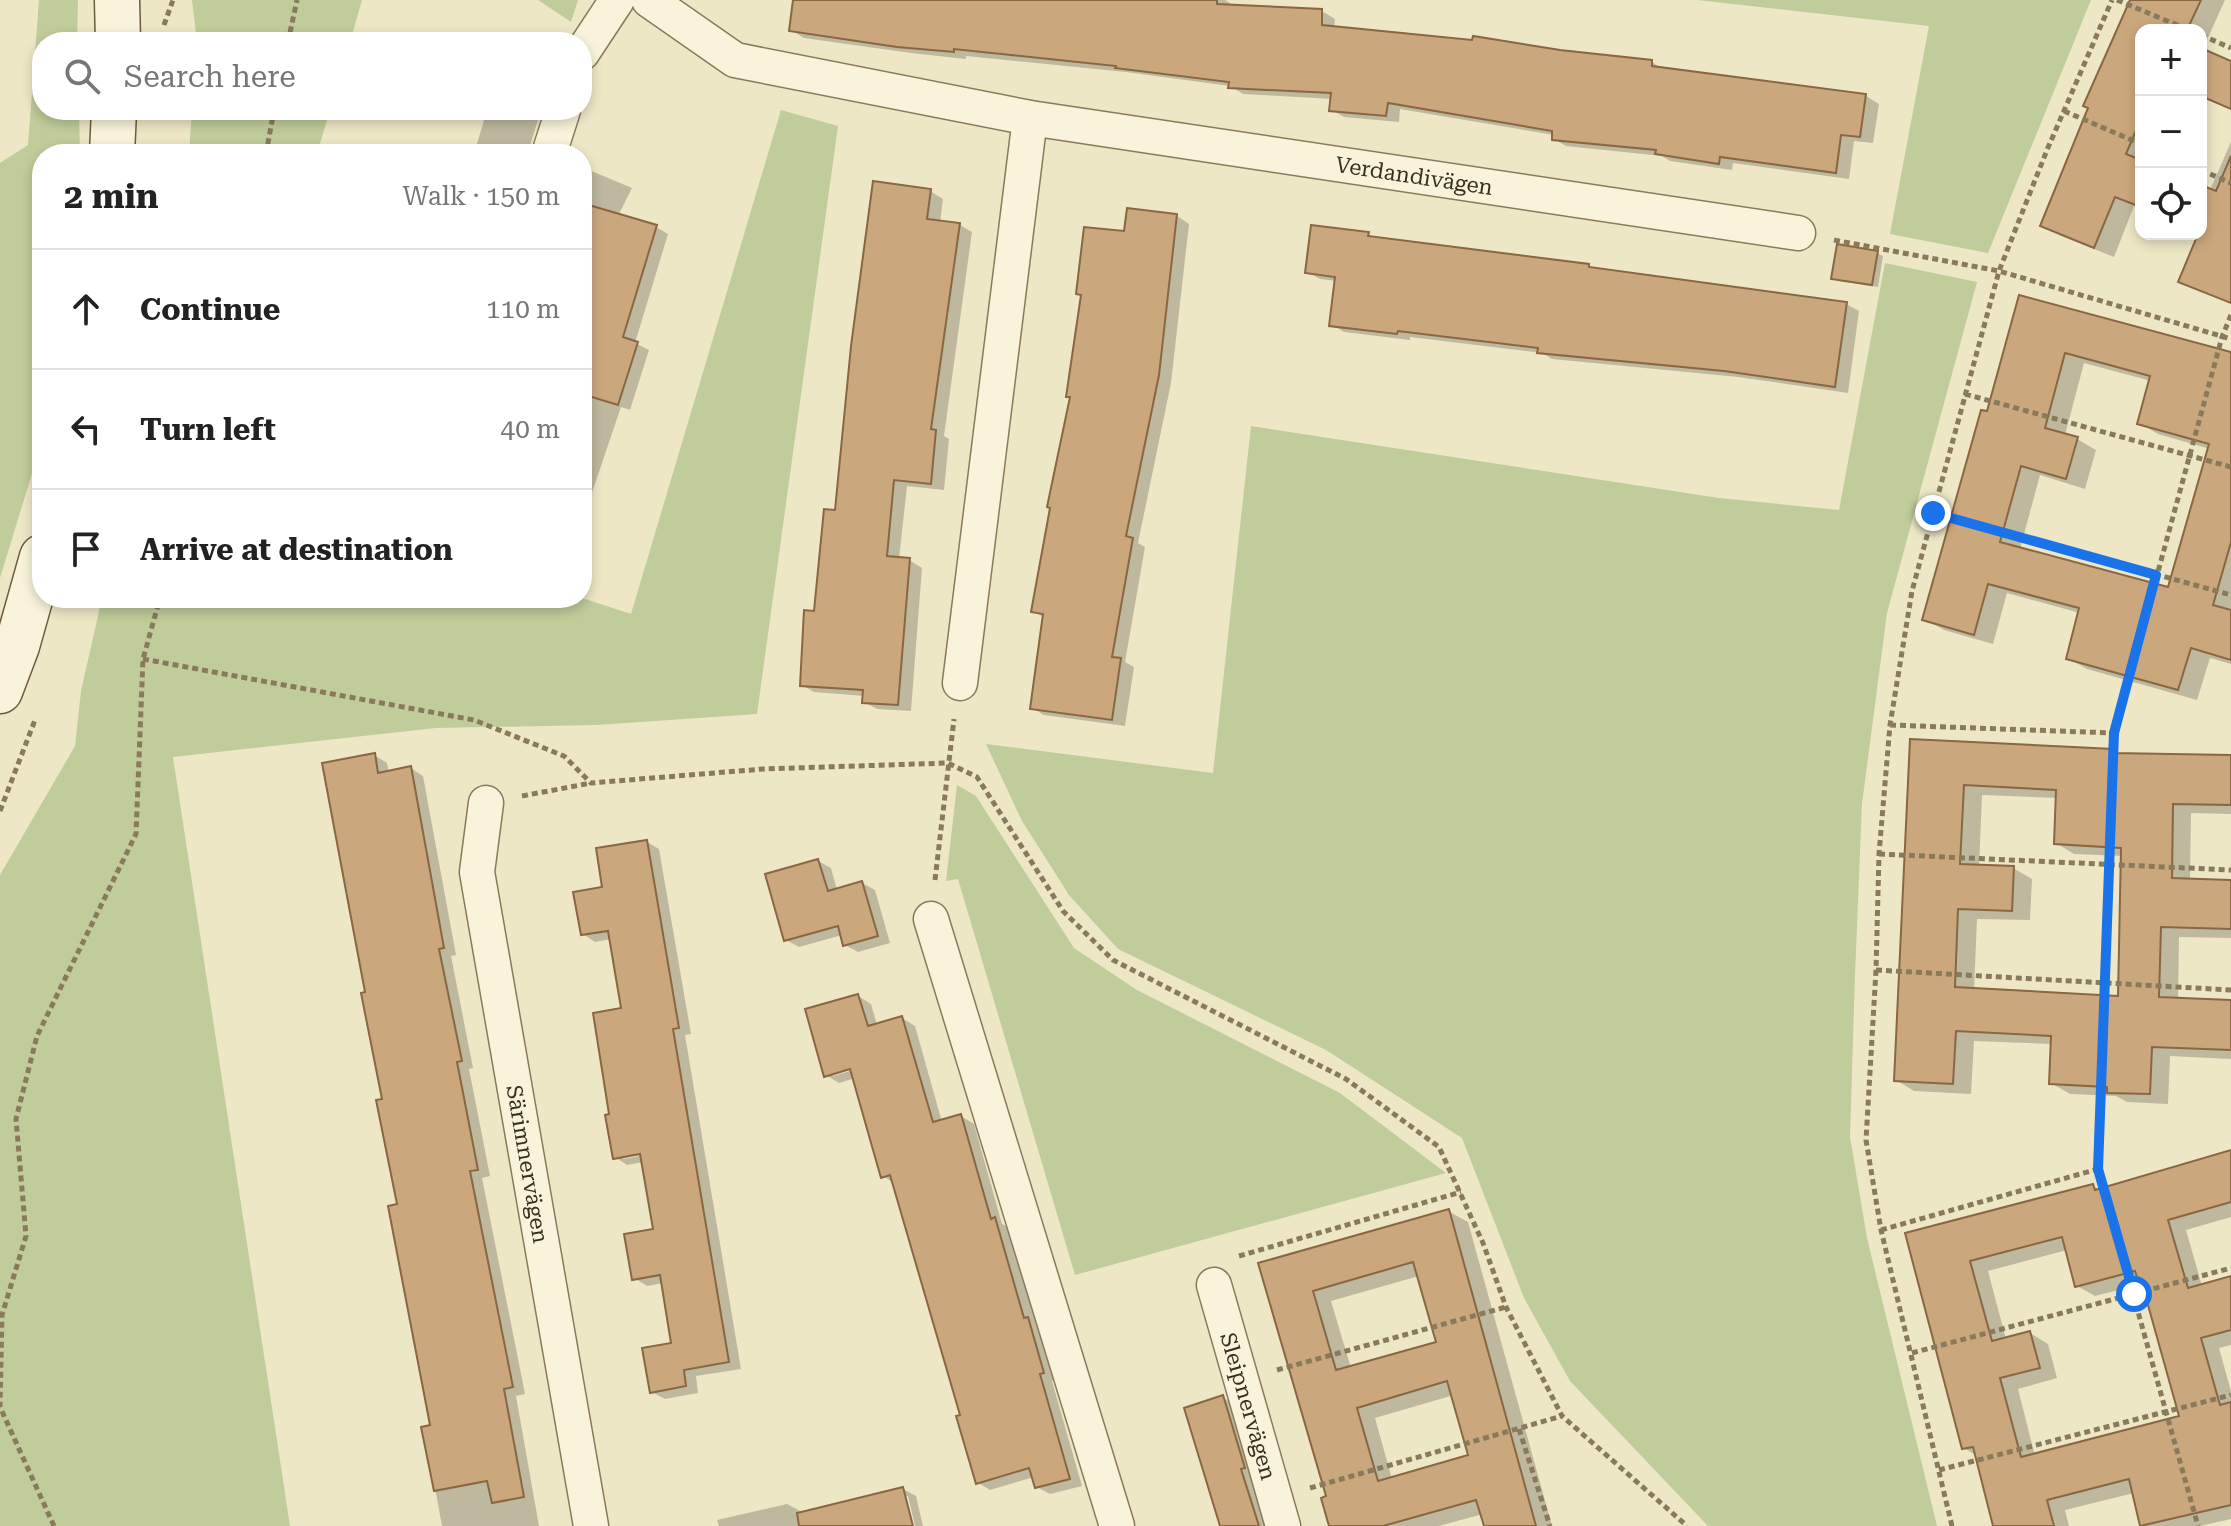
<!DOCTYPE html>
<meta charset="utf-8">
<style>
:root{--surface:#fff;--page:#f2f2f2;--text:#222;--muted:#767676;--line:#e0e0e0}
body{margin:0;font-family:"Roboto Serif",serif;background:var(--page);color:var(--text)}
.controls{position:absolute;right:24px;top:24px;display:grid;overflow:hidden;border-radius:16px;box-shadow:0 4px 12px #0003}
.controls button{width:72px;height:72px;display:grid;place-items:center;padding:0;border:0;border-bottom:2px solid var(--line);background:var(--surface);color:var(--text);font:40px sans-serif}
.stop{position:absolute;width:24px;height:24px;margin:-18px;border:6px solid #1a73e8;border-radius:50%;background:#fff}
.stop.end{background:#1a73e8;border-color:#fff;box-shadow:0 2px 8px #0008}
.list{margin:0;padding:0;list-style:none}
h2{display:flex;justify-content:space-between;align-items:center;height:104px;margin:0;padding:0 32px;font-size:34px}
h2 small{font-size:26px;font-weight:400;color:var(--muted)}
.list li{display:grid;grid-template-columns:52px 1fr auto;gap:24px;align-items:center;box-sizing:border-box;height:120px;padding:0 32px;border-top:2px solid var(--line)}
.list b{display:block;font-size:30px;white-space:nowrap}
.list em{font-size:26px;font-style:normal;color:var(--muted)}
.icon{flex:none;width:44px;height:44px;fill:none;stroke:currentColor;stroke-width:2;stroke-linecap:round;stroke-linejoin:round}
.map{position:relative;flex:none;width:2231px;height:1526px;overflow:hidden}
.search{position:absolute;background:var(--surface);box-shadow:0 4px 12px #0003;left:32px;top:32px;width:560px;height:88px;display:flex;align-items:center;gap:20px;box-sizing:border-box;padding:0 28px;border-radius:32px;color:var(--muted);font-size:30px}
.panel{position:absolute;background:var(--surface);box-shadow:0 4px 12px #0003;left:32px;top:144px;width:560px;height:464px;border-radius:32px}
.map>svg:first-child{display:block}
.green{fill:#c0cc9a}
.shadow{fill:#0003;fill-rule:evenodd}
.building{fill:#cba77d;stroke:#886742;stroke-width:2;fill-rule:evenodd}
.lines{fill:none;stroke-linecap:round;stroke-linejoin:round}
.street-casing{stroke:#897a5c;stroke-width:37}
.secondary-casing{stroke:#6b5b3f;stroke-width:47}
.path{stroke:#897a5c;stroke-width:5;stroke-dasharray:6 4;stroke-linecap:butt}
.street{stroke:#f8f3da;stroke-width:34}
.secondary{stroke:#f8f3da;stroke-width:44}
.route{stroke:#1a73e8;stroke-width:10}
.labels{text-anchor:middle;dominant-baseline:central;stroke-width:7;stroke-linejoin:round;paint-order:stroke}
.street-label{font-size:22px;fill:#392f20;stroke:#f5f0d6}
</style>
<div class="map">
<svg width="2231" height="1526" viewBox="0 0 2231 1526">
<rect width="100%" height="100%" fill="#eee7c6"/>
<path class="green" d="M39,0H78L77,42H42V110H79L80,154H42V441L0,578V163L28,145Z
M192,0H362L350,42H197Z
M538,0H578L571,22Z
M1697,0H2091L1988,253L1890,234L1929,26Z
M192,110H330L317,154H189Z
M781,110L838,126L757,714L597,725L436,728L173,757L290,1526H0V875L75,746L81,691L102,598H582L631,614Z
M1885,263L1977,282L1887,613L1862,804L1855,975L1850,1137L1867,1238L1937,1526H1708L1570,1381L1524,1298L1462,1138L1326,1050L1118,949L1069,895L1022,821L986,744L1213,773L1251,426L1719,498L1839,510Z
M957,785L976,796L1074,948L1137,990L1340,1093L1446,1173L1075,1275L958,879L946,881Z"/>
<path class="shadow" d="M795,0H1225L1230,3V6L1322,11L1335,19L1334,28L1652,62L1664,70L1866,96L1879,104L1873,143L1854,141L1849,179L1733,163L1732,170L1670,161L1662,156L1566,146L1554,139V135L1400,109L1399,122L1344,117L1332,110L1333,99L1243,94L1230,86L1126,72L966,56V59L911,53L804,38L791,30Z
M2140,0H2225L2202,51L2231,64V110L2201,97V30H2141V209L2134,206L2114,257L2061,236L2042,225Z
M487,110H541L529,149L532,151L531,154H474Z
M2231,142V304L2181,281L2201,234V187L2210,190Z
M582,167L632,188L618,216L656,227L668,234L635,343L649,350L630,410L621,407L582,522Z
M930,191L943,199L940,222L960,225L972,232L944,436L949,439L944,490L907,486L899,559L909,560L922,568L911,711L877,709L864,702L865,696L814,692L802,685L837,513Z
M1177,216L1189,224L1171,383L1138,543L1145,547L1125,662L1134,667L1125,726L1044,715L1032,708L1045,618L1033,611L1126,233Z
M1368,234L1377,239L1588,266L1595,270L1846,304L1859,311L1848,393L1738,377L1552,359L1542,353L1410,337V340L1344,332L1331,324L1336,281L1320,279L1307,272Z
M1877,253L1883,256L1878,287L1839,281L1833,278Z
M2021,297L2231,355V664L2210,658L2197,700L2087,669L2068,658L2080,613L2007,593L1993,644L1944,630L1925,619L1989,414ZM2084,363L2151,381L2139,423L2158,434L2210,449L2169,589L2020,549L2040,475L2085,489L2096,450L2077,439L2065,435Z
M1912,741L2113,751L2120,755L2231,757V814L2191,813L2190,881L2231,882V938L2179,937L2178,1000L2231,1002V1059L2170,1056L2168,1104L2127,1102L2116,1096L2070,1094L2051,1083L2053,1044L1974,1041L1971,1094L1914,1091L1896,1080ZM1982,795L2058,798L2056,843L2074,854L2123,856L2120,998L1974,990L1977,919L2030,920L2032,879L2013,868L1979,867Z
M374,755L387,763L389,773L411,768L423,776L456,955L451,956L473,1068L469,1069L490,1176L482,1178L525,1394L516,1396L539,1526H442L424,1428L433,1427L367,994Z
M647,842L659,849L691,1034L685,1035L741,1369L696,1376L698,1393L665,1399L652,1392L673,1345L663,1283L647,1286L634,1278L655,1231L643,1162L627,1165L615,1157L612,1116L624,1010L611,939L595,942L583,934L604,889ZM650,1151V1154L623,1159V1155Z
M818,861L831,868L837,890L862,883L875,890L890,943L858,952L845,945L842,935L799,947L786,940Z
M858,996L871,1004L877,1025L902,1018L915,1026L942,1122L961,1116L974,1124L1002,1224L1008,1227L1036,1324L1041,1326L1056,1379L1052,1381L1082,1486L1050,1494L1037,1487L1034,1477L990,1490L977,1482L962,1416L894,1183L883,1176L855,1078L839,1083L826,1075ZM859,1065L860,1068L833,1076V1072Z
M2231,1152V1217L2186,1230L2202,1286L2231,1278V1345L2219,1348L2231,1391V1519L2200,1526H2145L2142,1524L2134,1493L2065,1510L2069,1526H1995L1977,1456L1964,1448L1907,1235L2093,1186L2100,1190ZM2067,1250L2077,1286L2095,1296L2142,1284L2180,1420L2035,1456L2018,1389L2057,1378L2048,1344L2030,1333L2006,1339L1988,1271Z
M1448,1211L1468,1222L1552,1526H1486L1483,1514L1439,1526H1331L1329,1497L1261,1265ZM1419,1276L1438,1343L1351,1368L1331,1301ZM1454,1395L1471,1457L1392,1479L1375,1418Z
M1222,1397L1235,1405L1268,1526H1222Z
M903,1489L916,1496L923,1526H915L908,1496H903L911,1526H719L717,1520L787,1504L800,1511L801,1514Z"/>
<path class="building" d="M793,0H1217V4L1322,9V25L1472,40L1473,36L1560,50L1652,60V66L1866,94L1860,137L1841,135L1836,173L1720,157L1719,164L1655,154L1656,150L1552,140V131L1388,103L1386,116L1329,111L1331,93L1228,88L1229,82L1115,68L1116,66L954,49V52L897,47L789,31Z
M2130,0H2201L2187,30H2141V119L2126,154L2141,160V207L2115,197L2094,248L2040,226L2088,108L2083,106Z
M2201,48L2231,61V109L2201,96Z
M2231,156V303L2178,282L2198,234H2201V185L2216,191Z
M873,181L931,189L927,219L960,223L931,429L936,430L931,484L894,480L887,556L910,558L898,705L862,703L863,690L800,686L804,610L814,611L824,509L835,510L851,346Z
M582,203L657,225L623,337L638,342L618,405L582,394Z
M1127,208L1177,214L1159,375L1126,536L1133,538L1112,657L1121,658L1112,720L1030,709L1043,614L1031,612L1050,508L1047,507L1070,397H1066L1081,295L1076,294L1084,227L1124,231Z
M1311,225L1369,232L1368,236L1589,264V267L1847,302L1835,387L1724,371L1537,353L1538,348L1398,331L1397,334L1329,326L1335,277L1305,273Z
M1837,244L1878,251L1872,285L1831,279Z
M2019,295L2231,352V542L2213,605L2231,610V660L2191,648L2178,690L2066,659L2079,608L1988,584L1974,635L1922,620L1981,410L1987,411ZM2065,353L2150,376L2137,424L2209,444L2168,587L2000,542L2021,466L2066,479L2078,437L2045,428Z
M1910,739L2113,749V753L2231,755V805L2173,804L2172,878L2231,880V929L2161,927L2159,997L2231,1000V1050L2152,1047L2150,1094L2107,1093V1087L2049,1084L2051,1036L1956,1031L1953,1084L1894,1081ZM1964,785L2056,790L2054,844L2121,848L2118,996L1955,987L1958,909L2012,911L2014,866L1960,864Z
M375,753L378,773L411,766L444,948L439,949L462,1061L457,1062L478,1170L470,1171L513,1387L504,1389L524,1497L492,1503L487,1481L434,1491L421,1427L430,1425L388,1206L397,1204L376,1100L382,1099L361,993L365,992L322,763Z
M647,840L679,1028L673,1029L729,1362L684,1370L686,1386L650,1393L642,1348L671,1343L660,1275L632,1280L624,1234L653,1229L640,1154L613,1159L605,1115L609,1114L593,1013L621,1008L608,931L581,935L573,892L602,887L596,848Z
M818,859L828,891L862,881L878,936L843,946L838,926L784,941L765,874Z
M858,994L868,1026L902,1016L933,1122L961,1114L991,1219L995,1217L1024,1318L1028,1317L1044,1373L1040,1374L1070,1479L1035,1488L1029,1468L976,1484L956,1416L960,1415L890,1175L881,1178L850,1069L824,1077L805,1009Z
M2231,1150V1202L2168,1220L2188,1288L2231,1276V1330L2201,1338L2220,1405L2231,1402V1505L2140,1526L2129,1479L2047,1500L2054,1526H1993L1973,1447L1962,1449L1905,1233L2093,1184L2095,1190ZM2062,1237L2075,1287L2135,1271L2138,1281L2141,1280L2179,1416L2021,1457L2000,1378L2040,1368L2030,1331L1992,1341L1970,1261Z
M1449,1209L1536,1526H1484L1476,1500L1383,1526H1329L1321,1498L1326,1496L1258,1263ZM1413,1262L1436,1342L1336,1370L1313,1291ZM1447,1381L1468,1455L1378,1481L1357,1408Z
M1223,1395L1245,1468L1241,1469L1259,1526H1220L1184,1408Z
M903,1487L913,1526H799L797,1513Z"/>
<g class="lines">
<defs>
<g id="street">
<path id="s1" d="M649,0L735,60L1030,118L1798,233"/>
<path d="M582,53L617,0"/>
<path d="M549,154L563,110"/>
<path d="M960,683L1030,118"/>
<path id="s2" d="M486,803L477,872L591,1526"/>
<path d="M931,919L1117,1526"/>
<path id="s3" d="M1214,1285L1283,1526"/>
</g>
<path id="secondary" d="M117,0L118,42
M112,154L114,110
M0,691L17,646L42,557"/>
</defs>
<use href="#street" class="street-casing"/>
<use href="#secondary" class="secondary-casing"/>
<path class="path" d="M2117,0L2189,30
M164,25L173,0
M2201,35L2231,48
M288,42L297,0
M2064,111L2141,144
M266,154L274,110
M2201,170L2231,183
M1834,240L1999,271L2231,339
M1965,394L2231,467
M1933,513L2231,595
M143,659L474,720L564,756L591,783L763,769L948,763L977,777L1063,911L1113,960L1346,1079L1439,1147L1483,1243L1506,1307L1562,1416L1687,1526
M1890,725L2114,733
M522,796L591,783
M0,811L35,720
M1879,854L2231,870
M935,880L954,719
M1876,970L2231,990
M2098,1169L2198,1526
M1881,1230L2098,1169L2114,733L2222,337L2231,315
M1239,1256L1461,1192
M1912,1353L2231,1268
M1277,1370L1506,1307
M1519,1429L1550,1526
M1939,1470L2231,1395
M1310,1488L1562,1416
M54,1526L0,1407L2,1315L26,1236L16,1119L37,1036L136,834L143,659L160,598
M1952,1526L1881,1230L1866,1140L1876,970L1879,854L1890,725L1912,591L1999,271L2047,150L2112,0"/>
<use href="#street" class="street"/>
<use href="#secondary" class="secondary"/>
</g>
<g class="lines">
<path class="route" d="M1933,513L2156,575L2114,733L2098,1169L2134,1294"/>
</g>
<g class="labels">
<g class="street-label">
<text stroke="none"><textPath href="#s1" startOffset="794">Verdandivägen</textPath></text>
<text stroke="none"><textPath href="#s2" startOffset="366">Särimnervägen</textPath></text>
<text stroke="none"><textPath href="#s3" startOffset="126">Sleipnervägen</textPath></text>
</g>
</g>
</svg>
<div class="controls">
<button>+</button>
<button>−</button>
<button><svg class="icon" aria-label="locate" viewBox="0 0 24 24"><circle cx="12" cy="12" r="6"/><path d="M12 2v4M12 18v4M2 12h4M18 12h4"/></svg></button>
</div>
<div class="stop" style="left:2134px;top:1294px"></div>
<div class="stop end" style="left:1933px;top:513px"></div>
<div class="search"><svg class="icon" aria-label="search" viewBox="0 0 24 24"><circle cx="10" cy="10" r="6"/><path d="M15 15l6 6"/></svg>Search here</div>
<section class="panel">
<h2>2 min<small>Walk · 150 m</small></h2>
<ul class="list">
<li><svg class="icon" aria-label="ahead" viewBox="0 0 24 24"><path d="M12 20V5M6 11l6-6 6 6"/></svg><div><b>Continue</b></div><em>110 m</em></li>
<li><svg class="icon" aria-label="left" viewBox="0 0 24 24"><path d="M17 20v-9H6M10 6l-5 5 5 5"/></svg><div><b>Turn left</b></div><em>40 m</em></li>
<li><svg class="icon" aria-label="arrive" viewBox="0 0 24 24"><path d="M6 21V4h12l-3 4 3 4H6"/></svg><div><b>Arrive at destination</b></div></li>
</ul>
</section>
</div>
